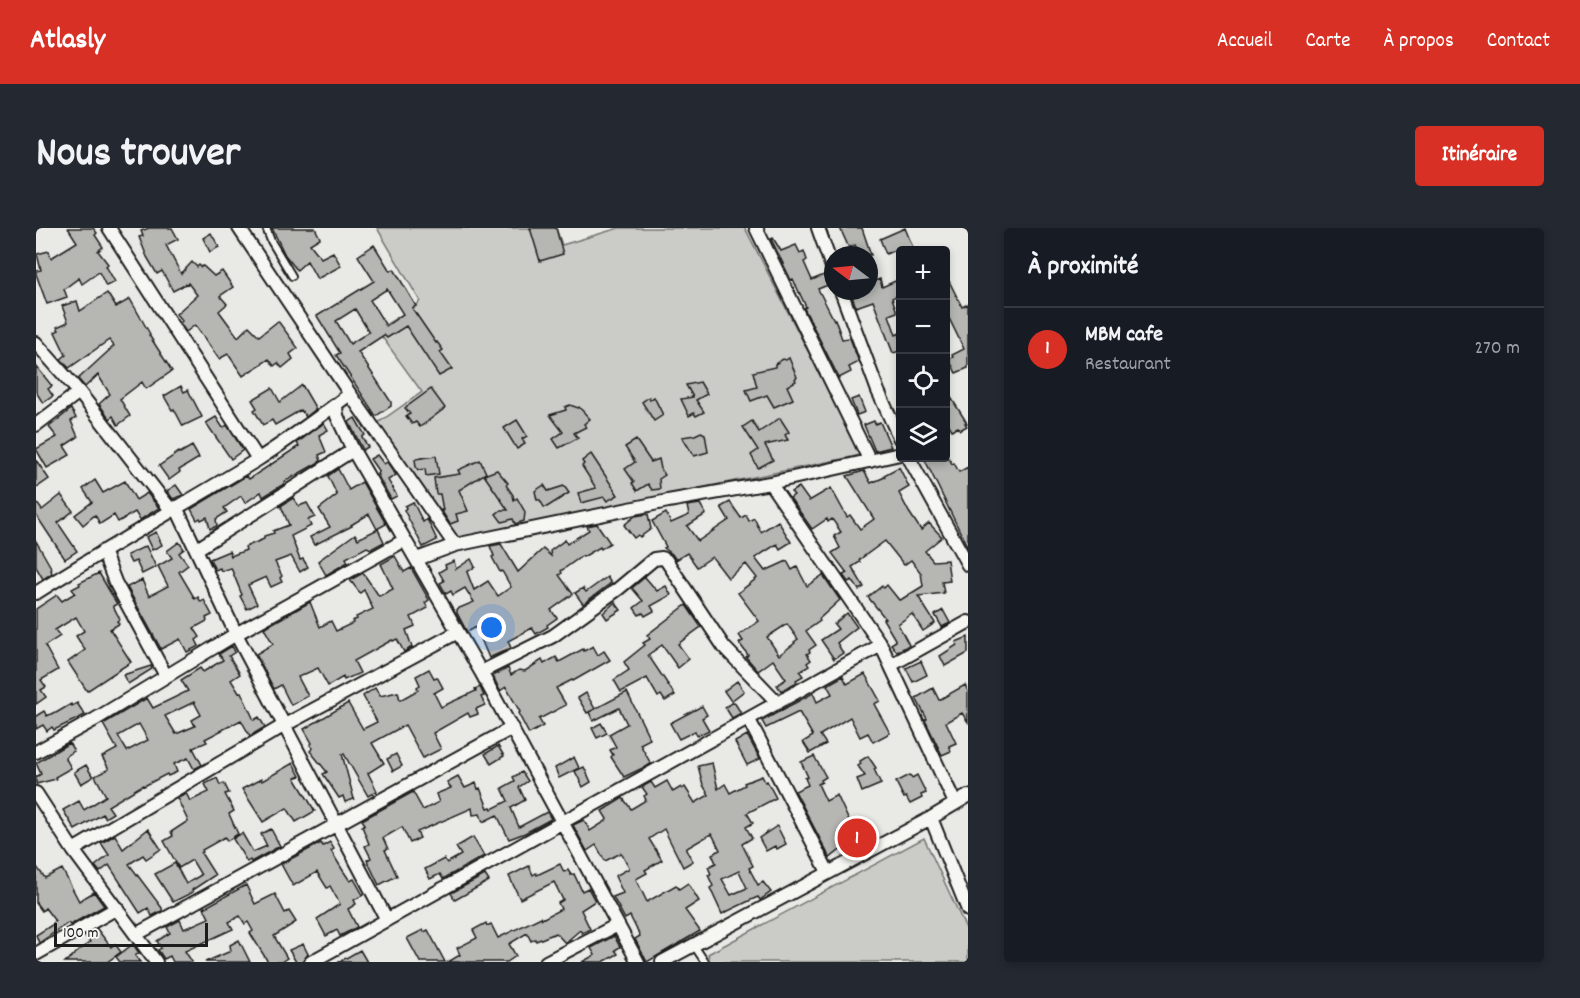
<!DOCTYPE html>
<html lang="fr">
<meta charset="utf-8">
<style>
:root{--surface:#171b24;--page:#242831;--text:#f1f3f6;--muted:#9ea1a6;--line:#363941;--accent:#d93025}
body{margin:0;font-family:Dekko,sans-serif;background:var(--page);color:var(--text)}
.controls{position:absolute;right:18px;top:18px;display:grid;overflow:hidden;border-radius:6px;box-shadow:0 3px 9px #0003}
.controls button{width:54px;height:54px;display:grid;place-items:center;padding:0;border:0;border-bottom:2px solid var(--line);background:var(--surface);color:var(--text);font:30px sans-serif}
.compass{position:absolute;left:788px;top:18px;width:54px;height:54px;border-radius:50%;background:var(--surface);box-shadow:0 3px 9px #0003;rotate:286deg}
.scale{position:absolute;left:18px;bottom:15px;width:154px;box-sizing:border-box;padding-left:6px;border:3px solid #1c1c1c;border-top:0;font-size:16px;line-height:21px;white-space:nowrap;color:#1c1c1c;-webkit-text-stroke:4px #f6f6f2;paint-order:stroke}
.you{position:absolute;left:456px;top:400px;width:21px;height:21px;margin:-15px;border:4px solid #fff;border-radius:50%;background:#1a73e8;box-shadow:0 0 0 9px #1a73e833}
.badge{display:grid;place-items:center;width:39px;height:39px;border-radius:50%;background:var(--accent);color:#fff;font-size:20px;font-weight:700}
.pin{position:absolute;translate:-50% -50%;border:3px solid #fff;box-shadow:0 2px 6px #0006}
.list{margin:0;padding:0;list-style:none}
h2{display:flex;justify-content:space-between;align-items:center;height:78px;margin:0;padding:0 24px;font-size:26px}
h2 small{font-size:20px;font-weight:400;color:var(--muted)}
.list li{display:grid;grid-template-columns:39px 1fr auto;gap:18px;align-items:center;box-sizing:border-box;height:84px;padding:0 24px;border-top:2px solid var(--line)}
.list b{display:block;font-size:22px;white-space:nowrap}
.list p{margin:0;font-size:20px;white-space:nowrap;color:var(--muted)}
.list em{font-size:20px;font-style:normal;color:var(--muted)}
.icon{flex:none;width:33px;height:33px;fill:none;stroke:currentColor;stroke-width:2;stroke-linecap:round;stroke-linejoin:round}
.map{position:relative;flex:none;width:932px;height:734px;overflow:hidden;border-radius:6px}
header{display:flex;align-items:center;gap:36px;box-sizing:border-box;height:84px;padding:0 30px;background:var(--accent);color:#fff}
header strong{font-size:28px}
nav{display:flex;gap:33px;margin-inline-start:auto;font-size:21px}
.intro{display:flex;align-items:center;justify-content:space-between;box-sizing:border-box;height:144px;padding:0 36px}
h1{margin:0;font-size:42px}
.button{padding:15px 27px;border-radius:6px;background:var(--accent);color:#fff;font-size:21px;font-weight:700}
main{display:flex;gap:36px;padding:0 36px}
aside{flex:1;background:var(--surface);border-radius:6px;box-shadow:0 3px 9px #0003}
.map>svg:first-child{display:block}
.green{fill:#cbcbc7;stroke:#747472;stroke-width:1.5}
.building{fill:#b6b6b3;stroke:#1c1c1c;stroke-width:1.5;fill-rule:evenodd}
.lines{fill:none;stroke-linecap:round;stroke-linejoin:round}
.lane-casing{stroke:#1c1c1c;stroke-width:10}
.street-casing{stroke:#1c1c1c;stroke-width:16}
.lane{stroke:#f6f6f2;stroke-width:6}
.street{stroke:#f6f6f2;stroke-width:12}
</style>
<header>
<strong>Atlasly</strong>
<nav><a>Accueil</a><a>Carte</a><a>À propos</a><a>Contact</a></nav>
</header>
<div class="intro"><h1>Nous trouver</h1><a class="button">Itinéraire</a></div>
<main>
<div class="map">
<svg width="932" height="734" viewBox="0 0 932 734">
<rect width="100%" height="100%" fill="#e9e9e5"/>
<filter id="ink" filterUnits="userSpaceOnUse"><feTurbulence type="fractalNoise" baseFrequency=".0167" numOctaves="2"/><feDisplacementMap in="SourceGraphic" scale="12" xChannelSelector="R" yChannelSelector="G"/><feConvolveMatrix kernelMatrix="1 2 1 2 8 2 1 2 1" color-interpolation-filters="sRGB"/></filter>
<g filter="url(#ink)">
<path class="green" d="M341,0H520L526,17L583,0H709L825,227L421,310L342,195L386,164L341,102L380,78L384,73Z
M888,610L932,705V734H674L672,726Z"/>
<path class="building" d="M32,0H57L61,5L59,7L67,19L62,23L72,36L70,38L79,54L70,58L63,44L46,56L43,50L28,61L31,69L11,76L0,46V43L5,42L1,26L13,23L15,30L41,14Z
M113,0H136L142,11L130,17L145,46L156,34L161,39L163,37L165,39L167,38L178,48L186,43L197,59L184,68L191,76L183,83L202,109L213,98L223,108L242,93L262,120L254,126L257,131L246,140L242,135L238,138L233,131L207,148L192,126L183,131L159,97L150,104L144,95L146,93L140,86L161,67L152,55L137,63L126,43L121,46L111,29L103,9L107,8L105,3Z
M236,0H279L284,10L274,16L285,30L297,24L305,38L281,51L271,33L261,42L249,27Z
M494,0H520L527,26L504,33Z
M804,0H826L835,27H824L819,17L813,20Z
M869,0L878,22H868L866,19L850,26L844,11Z
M175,5L183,19L174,24L167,10Z
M737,10L745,23L760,17L764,25L768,23L771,32L768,34L776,52L790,46L795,50L797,55L782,61L798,92L799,91L806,111L814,110L823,134L813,139L815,144L803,150L768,80L770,79L757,51L755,52L735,11Z
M338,17L354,43L358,41L380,78L376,80L400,115L401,114L407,122L404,124L416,141L403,148L370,98L351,110L348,107L322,124L355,174V178L340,188L300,127L304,125L281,88L338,53L322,28ZM351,61L367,86L350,98L334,72ZM319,81L333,104L314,116L300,93Z
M909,45L926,79L932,76V140L920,145L913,131L917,129L916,127L928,121L909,82Z
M844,51L846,59L864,51V66L856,70L861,84L853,87L860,107L864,105V123L857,125L837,73L820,79L814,63H833V55Z
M71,65L80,79L94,71L114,106L113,107L136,143L110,161L106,154L84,171L94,188L82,197L77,188L74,191L63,176L74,166L62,147L49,159L42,151L78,118L73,112L33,140L25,131L30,127L19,104L23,102L21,99L32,94L26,78L41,73L44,83Z
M753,130L761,149L759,151L760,153L751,158L757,171L738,179L731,167L715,173L710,162L721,159L717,144L739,139V136L747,131L750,132Z
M0,138L16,158L12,161L17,168L7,175L0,164Z
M664,154L671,166L660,172L668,184L660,188L658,185L653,188L645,171L657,169L650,157Z
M266,157L280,181L270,189L265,182L239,197L236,192L227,197L218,182L221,180L216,172L236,160L244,174Z
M145,158L148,164L152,162L166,189L147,198L138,181L136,182L128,168Z
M909,160L931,195H929L931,198L924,202L922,199L916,202L909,190Z
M395,161L409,180L384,199L380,194L376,196L370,188L374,186L369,180Z
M613,169L614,172L618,169L627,187L618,193L606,174Z
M823,169L829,184L821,187L815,172Z
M534,177L542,180L543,179L554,191L548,196L550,199L538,205L542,210L523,220L517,211L527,204L514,187L530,182L529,179Z
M35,181L40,190L35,193L42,209L28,218L34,227L11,240L0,221L21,209L13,199Z
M180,189L187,200L191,197L207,222L195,231L170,195Z
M319,190L329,207L326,209L332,219L327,222L313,194Z
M744,190L753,204L749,207L752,212L729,217L737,232L722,240L715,227L722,222L707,199L716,193L723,204Z
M481,192L491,208L486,211L489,216L481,221L468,200Z
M838,193L839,196L844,194L855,219L839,223L828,197Z
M288,195L292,202L283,207L290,224L283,227L285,233L248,254V256L227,269L225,264L209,275L205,268L188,280L191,284L180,291L181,298L174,301L171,289L165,292L164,290L161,292L155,281L210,248L213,251L263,218L261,215Z
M665,204L669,206L672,224L658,228L646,209L659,207Z
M600,212L615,234L623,231L625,241L629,247L623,251L624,261L616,262L612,256L601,263L596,255L598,254L589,241L599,234L589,219Z
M156,218L163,230L143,242L144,244L133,252L123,238L143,224L144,225Z
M555,226L582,267L571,273L568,269L545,275L542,265L560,260L546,238L548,236L546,233Z
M341,227L348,236L351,234L360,247L352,252L361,268L355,271L343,250L341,245L343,244L334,231Z
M400,228L403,246L390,248L389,241L382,242L380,239L379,231Z
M888,230H913L916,236L918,235L923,244L932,239V320Z
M0,232L13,251L0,260Z
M444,232L450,245L423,262L432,283L420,286L422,293L414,296L405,282H407L404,266H400L398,250L424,246L422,242Z
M863,239L873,259L863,265L873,284L885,302L893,295L906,309L889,323L897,333L911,332L914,353L906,354L908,365L882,368L899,395L887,403L876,386L862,396L873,417L861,424L855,416L860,413L847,391L849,390L832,369L846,358L848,360L851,357L863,372L866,371L887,358L885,345L875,332L868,337L849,313L823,332L824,334L816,339L828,359L823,362L816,352L812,354L807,347L811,345L796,325L804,320L798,308L805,304L796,291L792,294L791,291L776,301L754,270L758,267L755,264L763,259L773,273L795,260L811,289L814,287L824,301L838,291L811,248L828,243L835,255L849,249L848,247Z
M302,241L313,262L326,254L350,296L341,301L333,286L315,297L316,298L278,317L274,309L294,299L283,281L301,267L292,248Z
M461,242L472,255L470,257L477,267L478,272L481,270L489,284L488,293L479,296L477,291L466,294L460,286L465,282H472L448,247Z
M59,252L67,265L89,253L100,272L111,265L123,280L104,292L99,284L82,294L78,287L64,296L59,287L47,297L39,287L56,274L47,261Z
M140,257L147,267L137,271L131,263Z
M508,257L512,263L528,258L533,265L511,279H508L504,272H501L499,263Z
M25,267L37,283L22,295L41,323L29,331L0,287V274L6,282Z
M257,270L263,278L271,275L279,289L272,292L275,298L255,308L264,332L267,331L272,339L264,344L255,328L239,334L246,348L244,350L246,354L235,359L230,349L212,357L221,376L211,381L204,368L206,367L195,340L185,343L184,340L179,342L174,331L193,323L195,328L210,322L209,319L228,311V308L238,305L237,303L253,297L245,278L243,279Z
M377,274L387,294L391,291L401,312L387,319L368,282L370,280L369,278Z
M694,274L705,290L710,287L713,293L718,290L725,304L742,293L755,314L744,321L741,316L719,330L729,343L751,333L756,342L761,339L771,358L787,347L804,372L783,391L784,393L770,403L780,417L773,422L774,424L771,426L775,432L771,435L773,438L764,444L767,448L760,452L761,454L745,463L741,457L750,451L737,432L722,443L710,429L712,427L703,415L707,413L703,407L723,393L702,365L721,350L710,336L692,350L676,329L661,339L651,325L640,332L636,326L628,320L630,319L616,293L630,285L635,295L653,287L651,278L664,276L670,286L651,298L662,313L693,292L685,279ZM751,396L762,411L758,414L759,415L743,427L731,409Z
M612,286L615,301L604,309L602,307L598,310L588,297L599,288Z
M561,296L574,315L565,321L564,319L547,329L546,328L525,343L526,345L523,347L537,366L515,382L521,390L511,397L512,399L500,406L496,400L472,413L475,420L453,430L440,399L431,404L421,385V381L438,374L429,360L417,367L415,363L410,366L404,355L408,353L403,344L410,340L409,337L418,333L420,341L435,331L439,339L431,344L438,362L452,353L462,368L475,359L466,343L464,344L456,329L458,328L454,318L465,316L482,344L507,321L515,328L514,323L529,312L531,316L553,302L551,298Z
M342,301L348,314L335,321L331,319L310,330L312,334L290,347L282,333L319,306L322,311Z
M120,304L126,317L116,322L110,309Z
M0,313L16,341L15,342L16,345L7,351L0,339Z
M143,314L148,321L143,325L152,337L143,344L159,371L162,369L165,374L168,372L176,387L170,390L171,393L158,400L164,409L160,412L163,418L151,424L144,411L125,421L91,359L106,352L113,368L132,358L122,338L136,330L131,323Z
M110,318L120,339L106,346L100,333L95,335L91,327Z
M359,328L368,344L375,340L393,372L389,375L392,380L375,389L379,398L370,402L376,419L368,424L361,411L357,413L356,412L318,433L324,445L308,452L307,449L292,458L282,440L262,449L272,468L255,477L245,457L238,461L220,426L237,416L228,400L274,374L284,399L295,393L300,403L317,395L316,393L321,391L320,389L337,381L328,362L324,365L314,352L327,345L343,368L357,361L345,336Z
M63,345L81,376L77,378L84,391L81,393L83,396L74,401L95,434L51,463L32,434L49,422L40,408L48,403L40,389L19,402L24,408L9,418L22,442L5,452L10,459L5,462L10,469L0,476V381L21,367L26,373L39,365L36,361L44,357L43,355Z
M571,349L575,355L547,376L539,365L547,360L550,364Z
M609,349L621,363L630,358L635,367L615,378L618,383L609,388L607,385L603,387L598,380L607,373L596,360Z
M579,374L585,382L571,391L567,385Z
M650,377L665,399L642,416L653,431L642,440L626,417L612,427L639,467L629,473L625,467L622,469L611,450L585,464L578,452L593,442L588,434L609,417L607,415L614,411L611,407Z
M907,382L914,395L906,399L899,387Z
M811,385L821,399L801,415L807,425L798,431L785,412L802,401L798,396Z
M932,409V425L909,438L904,428L921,417L920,414Z
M196,418L199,424L193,428L204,446L195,452L203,465L205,464L218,492L223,489L229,499L214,508L205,492L169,511L171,514L157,520L166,537L158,541L152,530L138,536L141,544L132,548L131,546L108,558L107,557L72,578L77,585L69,590L67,586L39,602L27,582L43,573L48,582L70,568L59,548L73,541L66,529L81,521L67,496L111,470L117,480L152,463L145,452L164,440L167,444L187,432L183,426ZM158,474L165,487L156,492L159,498L140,506L129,488ZM103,496L112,512L91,523L82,508Z
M557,418L562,427L568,423L574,432L537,453L536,452L520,460L530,477L503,491L507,498L493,506L482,485L484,484L470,459L464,463L457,448L472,440L475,447L483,442L489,443L506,432L508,436L520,429L523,434L547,421L548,423Z
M885,433L891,447L877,454L870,440Z
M115,438L116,441L92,456L87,447Z
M393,441L398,450L401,449L407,460L398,465L405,479L440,463L439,461L444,459L448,468L445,469L449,477L440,481L442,486L434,489L432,485L397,505L405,521L387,530L369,497L336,515L348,535L332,545L341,563L332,568L308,526H306L318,571L309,574L307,568L303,570L287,546L291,544L274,523L277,520L274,517L276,515L268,501L312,475L327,501L341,494L327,468L339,460L344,468L362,464L364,472L382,462L381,459L384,457L380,448Z
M829,446L844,473L838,476L854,505L837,514L832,505L824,509L814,489L784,507L790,516L774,525L767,514L777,508L763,484L730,500L726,493L777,465L781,474L796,466L791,457L807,448L811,456Z
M701,453L708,463L695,473L688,463Z
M929,457L932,463V494L926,485L910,494L920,515L913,518L915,523L906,527L889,492L891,491L880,470L897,460L903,472Z
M591,464L614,511L604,516L615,536L588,549L575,529L577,527L574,522L580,519L573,506L591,496L583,480L557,493L553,484Z
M550,465L559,481L551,485L542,470Z
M698,474L705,485L696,490L689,479Z
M41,475L49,487L18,502L16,499L11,503L7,497L0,501V488L8,483L11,488L19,484L20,485L35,476L36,478Z
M666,478L671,487L666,490L673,502L661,508L659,503L643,511L634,495Z
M565,495L571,505L561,510L556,500Z
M711,507L724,531L711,537L699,514Z
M33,515L38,523L29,529L35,540L19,549L20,551L0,556V549L5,546L0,535Z
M462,518L468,528L455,536L449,526Z
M360,526L366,538L357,543L351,531Z
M778,528L790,549L785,552L786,554L782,556L790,573L801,567L819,606L823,604L826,612L819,615L817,612L794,630L759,563L772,557L769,550L772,549L765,534Z
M832,528L840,540L838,541L845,556L826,564L821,551L829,548L822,538L825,536L824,533Z
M538,529L543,540L523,550L519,540Z
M257,535L264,548L259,550L279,583L260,594L251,580L227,594L206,561L225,551L226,553Z
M676,535L682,561L689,556L694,565L709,557L708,555L726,548L729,554L731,553L740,570L711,585L717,595L710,599L716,610L706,616L717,638L713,640L722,657L727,654L735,664L724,672L722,669L715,672L686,686L674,660L677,658L672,647L675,646L672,639L680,635L676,626L684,622L677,608L675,606L651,620L650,622L657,633L647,639L628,601L613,611L626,632L609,642L611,645L600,651L611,674L640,657L643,661L652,655L663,673L649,682L664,703L611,734L599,711L604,708L594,688L589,691L577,669L587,665L579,648L592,641L593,639L585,625L569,633L560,617L551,623L537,597L548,592L554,603L570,593L571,591L566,583L587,570L595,581L610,572L608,568L611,566L606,559L615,554L619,560L631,553L637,564L645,559L646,561L649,559L659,575L673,567L667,557L662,538ZM703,643L711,660L695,667L686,651Z
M50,537L57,549L45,556L38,544Z
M548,539L555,554L547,559L539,543Z
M486,544L492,553L483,559L489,572L475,580L483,599L511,584L515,591L489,605L473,611L461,587L447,594L444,586L437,587L436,580L381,604L384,610L374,615L366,599L347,610L352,621L349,622L361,648L343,657L331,632L335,630L329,618L333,616L326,598L329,596L326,592L377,564L387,582L403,574L400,566L415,560L411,554L422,548L429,560L440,555L442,561L444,560L452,580L455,579L456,581L472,573L466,560L479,553L477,549Z
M874,547L876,550L881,547L890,565L885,567L886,570L874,576L870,569L868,570L860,554Z
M181,550L184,557L188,555L193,565L189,566L198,583L193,586L202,606L191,613L189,609L166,622L167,624L165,625L179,647L156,662L157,664L137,674L119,646L139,635L150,656L165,647L156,632L143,640L128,613L137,608L135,604L152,593L141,570L150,565L154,573L173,564L169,556Z
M741,598L750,616L741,621L739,618L730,623L723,610Z
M112,601L125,621L110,631L107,627L93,636L126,680V683L116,688L112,680L104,685L73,637L64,644L59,638L73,627L65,615L79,607L87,621Z
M235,601L244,618L215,634L214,632L211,634L197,611L206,605L217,624L231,618L225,606Z
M437,609L448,628L407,651L404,646L394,651L389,641L408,631L411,635L425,627L420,619Z
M294,614L298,621L295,623L306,641L314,653L318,651L327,667L318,672L320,676L312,681L321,699L304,708L301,702L290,708L281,691L304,676L294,658L291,660L281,644L257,658L245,636L285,615L287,618Z
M524,636L528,644L532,642L535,647L538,646L546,663L552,660L559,673L545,682L554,701L546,705L544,702L529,715L520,705L500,713L499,711L495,713L491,705L473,716L480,728L471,734H412L424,727L421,720L441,710L437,702L450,695L451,698L455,696L462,710L505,689L506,691L525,681L522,675L527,672L518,654L484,671L473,648L493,638L497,647L500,645L501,647Z
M0,638L9,650L26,641L43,673L58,664L68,678L34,697L32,695L3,715L0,707L16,697L19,693L9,680L6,683L0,675Z
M449,647L453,653L419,672L415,665Z
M210,657L219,676L239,666L249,685L253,683L260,694L238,708L251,730L245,734H232L214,705L217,703L212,694L209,696L204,688L193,694L197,701L149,723L156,734H137L134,728L128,731L122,722L125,720L121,713L134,705L131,699L144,692L148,701L173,690L168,680Z
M61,701L75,719L79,716L85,724L71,734H29L54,714L49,708Z
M387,702L388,704L392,702L409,734H384L371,710Z
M578,708L584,719L579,722L582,726L567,734H546L559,727L555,720Z
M203,712L214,734H169L195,723L194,717Z
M97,716L103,725L99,728L104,734H84L80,729Z
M267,716L272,726L267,734H260L253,722Z
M324,722L331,734H303Z"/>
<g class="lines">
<defs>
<path id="lane" d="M230,0L235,13L256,48
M657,716L669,734"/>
<path id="street" d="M73,0L222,231
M720,0L834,233
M782,0L797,42
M805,63L842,163L864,211
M0,115L43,164L135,282
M314,166L419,317
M300,178L301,188L317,222L445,444L602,734
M0,197L43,164
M873,230L932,337
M734,255L845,417L919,575
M140,279L200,406L351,692
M161,321L317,222
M67,323L79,354L130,448
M381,331L419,317L632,273L734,255L864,226
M0,365C72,319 147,277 221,232C253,212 284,188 314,166L203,0
M855,437L932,394
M445,444L517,408L582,361L618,331L626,330L630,332L688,419L742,475
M713,492L792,644
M0,524L58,492L200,406L369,312
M0,565L37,622L120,734
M895,590L932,682
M37,622L247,498L422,404
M101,706L476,500
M0,726L81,680
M275,734L845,417
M510,734L581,697
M626,734L895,590L932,568"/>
</defs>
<use href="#lane" class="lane-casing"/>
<use href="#street" class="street-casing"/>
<use href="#lane" class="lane"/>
<use href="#street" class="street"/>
</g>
</g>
</svg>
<div class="controls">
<button>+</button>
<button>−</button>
<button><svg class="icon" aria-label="locate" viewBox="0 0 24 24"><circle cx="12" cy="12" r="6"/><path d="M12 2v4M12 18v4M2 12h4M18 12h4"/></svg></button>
<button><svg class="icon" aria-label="layers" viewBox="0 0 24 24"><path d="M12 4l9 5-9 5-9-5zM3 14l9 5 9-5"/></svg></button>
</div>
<svg class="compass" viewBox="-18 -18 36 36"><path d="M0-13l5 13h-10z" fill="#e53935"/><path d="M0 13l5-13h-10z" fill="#9ea1a6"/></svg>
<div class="scale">100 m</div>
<div class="you"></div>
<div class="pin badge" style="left:821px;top:610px">1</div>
</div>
<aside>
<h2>À proximité<small></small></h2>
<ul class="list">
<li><span class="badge">1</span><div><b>MBM cafe</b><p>Restaurant</p></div><em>270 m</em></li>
</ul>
</aside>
</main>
